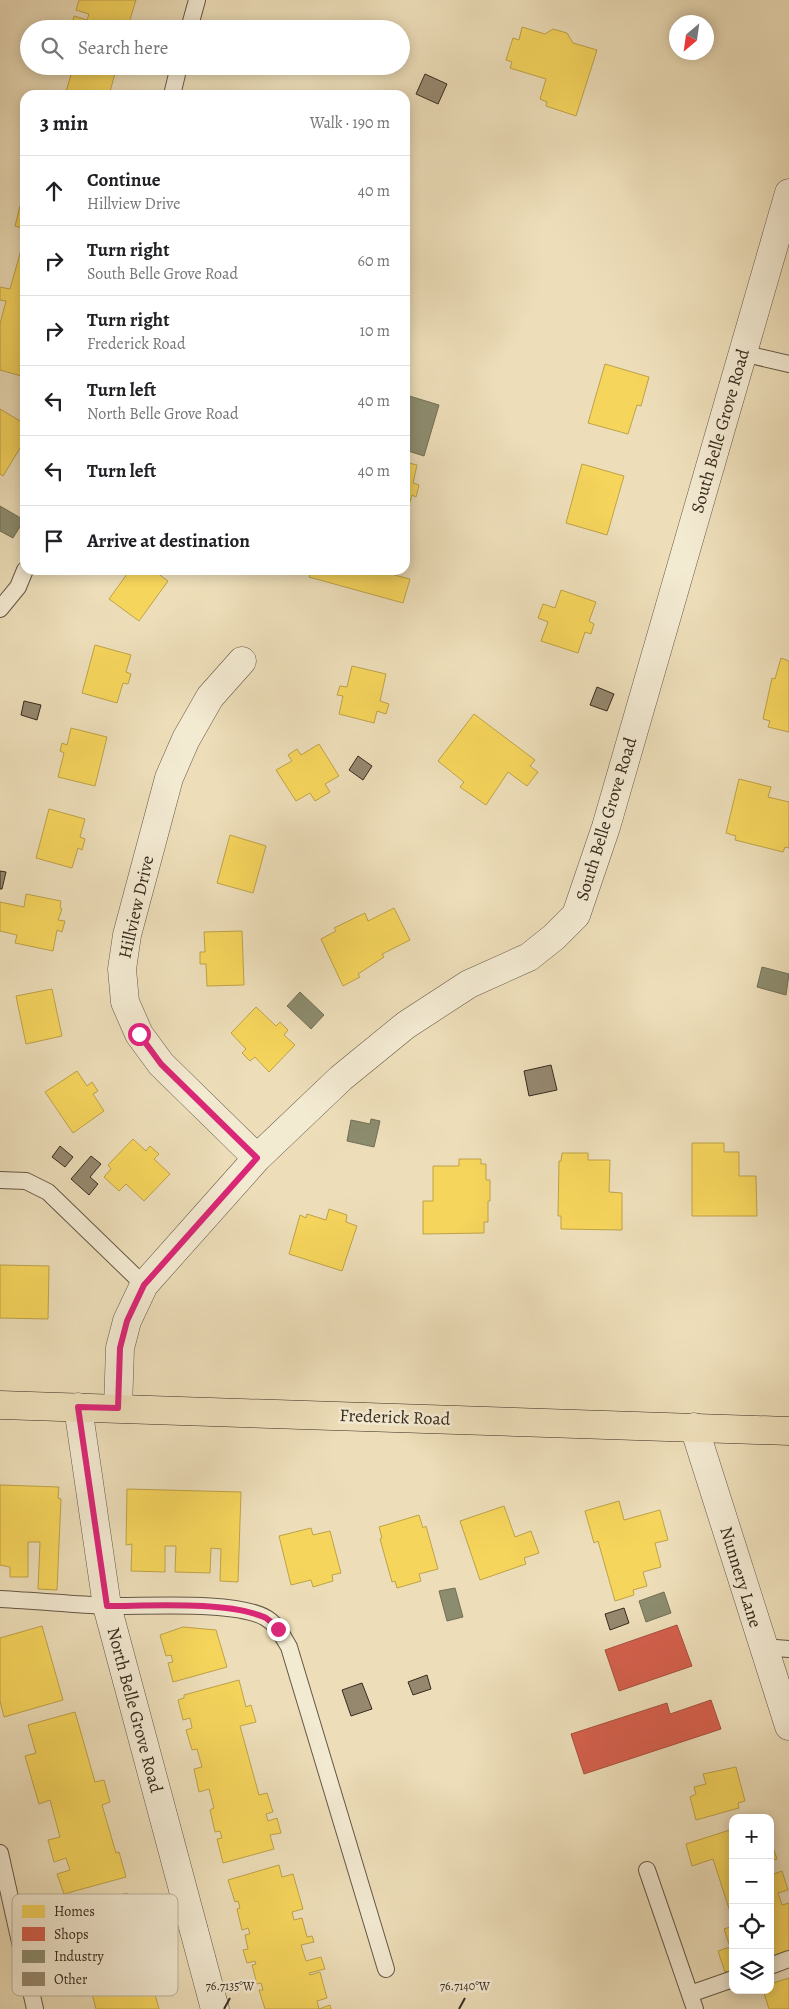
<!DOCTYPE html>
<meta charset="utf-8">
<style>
:root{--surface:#fff;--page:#f2f2f2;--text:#202124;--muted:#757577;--line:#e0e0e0}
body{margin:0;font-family:Alegreya,serif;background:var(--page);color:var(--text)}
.controls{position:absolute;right:15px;bottom:15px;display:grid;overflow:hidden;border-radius:10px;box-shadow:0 2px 12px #0003}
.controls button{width:45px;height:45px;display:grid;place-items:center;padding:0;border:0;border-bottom:1px solid var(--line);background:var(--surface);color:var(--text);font:25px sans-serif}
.compass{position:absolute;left:669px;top:15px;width:45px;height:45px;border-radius:50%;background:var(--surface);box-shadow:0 2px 12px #0003;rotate:209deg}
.stop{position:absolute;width:15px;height:15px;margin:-11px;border:4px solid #db2777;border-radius:50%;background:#fff}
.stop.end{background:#db2777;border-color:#fff;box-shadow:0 1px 5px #0008}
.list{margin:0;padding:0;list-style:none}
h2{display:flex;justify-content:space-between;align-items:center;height:65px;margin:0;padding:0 20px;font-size:21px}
h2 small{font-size:16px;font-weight:400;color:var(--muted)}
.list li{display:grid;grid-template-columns:32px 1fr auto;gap:15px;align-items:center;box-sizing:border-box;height:70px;padding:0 20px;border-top:1px solid var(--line)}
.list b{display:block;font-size:19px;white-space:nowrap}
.list p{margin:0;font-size:16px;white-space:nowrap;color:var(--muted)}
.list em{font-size:16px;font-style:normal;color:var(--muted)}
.icon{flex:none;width:28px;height:28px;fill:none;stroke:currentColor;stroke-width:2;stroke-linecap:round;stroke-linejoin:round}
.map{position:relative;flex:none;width:789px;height:2009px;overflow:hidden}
.search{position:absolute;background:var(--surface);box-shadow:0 2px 12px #0003;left:20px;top:20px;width:390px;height:55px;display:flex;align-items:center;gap:12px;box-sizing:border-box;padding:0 18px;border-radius:28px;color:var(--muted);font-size:19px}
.panel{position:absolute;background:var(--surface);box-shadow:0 2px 12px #0003;left:20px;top:90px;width:390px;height:485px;border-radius:15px}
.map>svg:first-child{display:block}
.homes{fill:#f6d55c;stroke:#bda249}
.shops{fill:#d6604d;stroke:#a7503f}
.industry{fill:#8c8c6e;stroke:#736f56}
.building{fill:#96886f;stroke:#382b1e}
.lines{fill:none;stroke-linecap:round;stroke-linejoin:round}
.service-casing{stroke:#655845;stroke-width:18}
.minor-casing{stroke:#655845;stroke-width:29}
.primary-casing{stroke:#382b1e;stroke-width:29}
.service{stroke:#f3ead2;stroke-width:16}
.minor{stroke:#f3ead2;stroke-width:28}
.primary{stroke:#eddeb9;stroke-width:28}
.route{stroke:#db2777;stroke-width:6}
.ticks{fill:none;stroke:#382b1e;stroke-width:2}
.labels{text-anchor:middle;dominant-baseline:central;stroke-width:5;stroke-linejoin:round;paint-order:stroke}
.street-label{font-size:18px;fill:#382b1e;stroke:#f3ead2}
.key{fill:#f3ead2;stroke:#bbb19c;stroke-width:1}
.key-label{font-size:14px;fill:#382b1e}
.ticks-label{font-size:12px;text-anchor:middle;fill:#382b1e;stroke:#f3ead2;stroke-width:5;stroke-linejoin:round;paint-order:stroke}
</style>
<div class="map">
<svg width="789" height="2009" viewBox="0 0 789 2009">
<rect width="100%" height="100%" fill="#eddeb9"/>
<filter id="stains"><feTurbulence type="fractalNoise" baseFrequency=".004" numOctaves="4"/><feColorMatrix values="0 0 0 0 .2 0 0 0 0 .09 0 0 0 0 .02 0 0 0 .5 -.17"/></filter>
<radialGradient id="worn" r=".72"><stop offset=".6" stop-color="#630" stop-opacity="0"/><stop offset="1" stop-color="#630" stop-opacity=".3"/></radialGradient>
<path class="homes" d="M79,0H136L127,29H71L74,16L87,20L89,14L76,10Z
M522,27L545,34L553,29L567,33L573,43L597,50L576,116L546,106L547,102L540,99L546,79L510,68L512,62L506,60L513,38L519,40Z
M67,66H117L109,95H65L73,68Z
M20,206L25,207V229L15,226Z
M25,236V377L0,370V324L6,301L0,300V287L10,289Z
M605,364L649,377L641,406L637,405L628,434L588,423Z
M0,409L25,424V440L3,476L0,474Z
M405,462L417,465L413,483L419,485L416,497L412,495L405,520Z
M582,464L624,476L607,535L566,523Z
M130,570H153L168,581L139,621L109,599Z
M311,570H395L394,575L410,579L403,603L309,577Z
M561,590L596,602L589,621L594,624L591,634L585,632L578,653L541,641L548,622L538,618L543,604L555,608Z
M95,645L131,655L126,672L131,674L128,684L123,683L117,703L82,693Z
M781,658L789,661V732L768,727L770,721L763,719L772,678L775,679Z
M352,666L386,674L380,701L389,704L386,714L377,711L374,723L339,714L343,696L337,695L340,686L347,687Z
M474,714L535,760L530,766L538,772L527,786L508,772L486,805L460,787L464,782L438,761Z
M71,728L107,737L95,786L58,777L64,753L60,751L62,743L67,745Z
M319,744L339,776L325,784L330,792L315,801L310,793L296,801L276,770L292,761L288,755L297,749L301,755Z
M739,779L771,787L768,797L789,802V848L785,847L783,852L735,840L736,836L726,833Z
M49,809L85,819L80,837L85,839L82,850L78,848L72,868L36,858Z
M230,835L266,846L253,893L217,883Z
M26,894L61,901L60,908L62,909L58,920L65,921L62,932L57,930L53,951L15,943L17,935L0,931V902L24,907Z
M394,908L410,940L382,954L384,957L358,974L360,977L343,986L321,939L336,931L334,928L365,913L368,921Z
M242,931L244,985L207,986L206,964H200V952H205L204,932Z
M52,989L62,1036L26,1044L16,996Z
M256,1007L276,1026L280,1022L288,1030L284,1035L295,1045L269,1072L255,1057L250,1061L242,1053L246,1049L231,1033Z
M77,1071L87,1086L92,1082L98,1091L93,1094L104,1111L73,1133L45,1092Z
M133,1139L146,1151L150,1146L159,1154L154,1159L170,1174L144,1201L126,1184L119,1191L104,1177L111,1169L108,1165Z
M692,1143H724V1152H739V1176H756L757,1216H692Z
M562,1153H588V1160H610L609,1192L622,1193V1230L561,1229V1216H558L559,1161H561Z
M459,1159H481V1164H486V1180H490V1201H488V1222H484V1233L423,1234V1201H433V1166H459Z
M329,1209L347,1215L346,1222L357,1226L342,1271L289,1254L300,1215L306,1218L307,1214L326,1220Z
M0,1265L49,1266L48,1319L0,1318Z
M0,1485L59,1487L58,1498L61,1499L57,1590L38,1589L40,1542H28V1577H10V1567L0,1565Z
M127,1489L241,1492L238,1582L220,1581L221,1549L211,1548L210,1573L175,1572L176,1546H165V1572L131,1571L132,1544L126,1545Z
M619,1501L624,1520L660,1510L668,1540L655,1543L661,1567L643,1572L647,1586L633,1590L634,1595L615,1601L598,1541L594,1543L585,1511Z
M504,1506L515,1537L531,1531L539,1553L524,1558L526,1564L480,1580L460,1521Z
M419,1515L423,1528L426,1526L438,1569L419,1574L421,1581L397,1588L395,1581L392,1582L380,1539L382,1538L379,1527Z
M311,1528L313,1535L330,1531L341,1573L332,1575L333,1581L313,1587L311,1580L291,1585L279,1536Z
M42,1626L63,1700L4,1717L0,1701V1638Z
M183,1627L216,1630L227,1667L173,1682L168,1663L173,1662L171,1655L166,1656L160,1635Z
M239,1680L246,1707L251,1705L256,1722L240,1726L259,1795L267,1793L273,1812L266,1814L268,1821L277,1818L281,1833L270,1835L274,1849L223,1863L217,1839L222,1838L220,1831L215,1832L210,1810L214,1808L209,1789L199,1792L194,1769L202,1767L197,1749L192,1750L186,1730L192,1728L190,1718L183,1720L178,1700L184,1698V1695Z
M75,1712L95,1782L104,1780L110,1802L102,1805L116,1853L119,1852L126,1877L64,1894L57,1874L70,1870L66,1858L54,1862L48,1840L60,1837L50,1800L39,1804L25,1756L36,1753L28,1725Z
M736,1767L745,1801L738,1803L739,1808L696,1820L690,1797L696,1794L694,1787L706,1784L703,1774Z
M733,1829V1921L713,1859L692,1866L686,1844Z
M771,1841L777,1859L770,1861V1842Z
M279,1865L282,1877L293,1874L303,1909L292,1912L294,1920L302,1918L307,1937L312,1936L314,1942L301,1945L306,1961L321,1957L325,1969L309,1973L310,1975L320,1972L327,1998L317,2001L319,2009L330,2005L331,2009H265L259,1990H263L261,1983L257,1984L252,1965L256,1964L255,1961L247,1963L243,1950L248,1949L245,1935L250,1934L248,1928L242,1930L237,1909L240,1908L238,1901L235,1902L228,1880Z
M770,1871L771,1875L782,1871L788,1890L778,1893L782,1905L789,1903V1952L770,1958Z
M127,1893L159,2009H96L92,1994L77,1996L70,1970L95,1962L93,1954L81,1957L76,1937L87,1934L80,1906Z
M733,1926V1970L725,1972L718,1951L730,1947L724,1929Z
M789,1978V2009H769L763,1990H770V1984Z"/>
<path class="shops" d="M677,1625L692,1666L619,1691L605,1650Z
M711,1700L721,1729L584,1774L571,1734L667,1703L670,1714Z"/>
<path class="industry" d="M406,395L439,405L424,456L405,450Z
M0,506L24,520L13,538L0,531Z
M762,967L789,974L786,995L757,987Z
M300,992L324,1015L311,1029L287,1006Z
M371,1119L380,1121L374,1147L347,1141L351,1120L370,1124Z
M455,1588L463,1617L447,1621L439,1591Z
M664,1592L671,1613L646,1622L639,1601Z"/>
<path class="building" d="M425,74L447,84L438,104L416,94Z
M597,687L614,694L607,711L590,705Z
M24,701L41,705L37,720L21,715Z
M358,756L372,766L363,780L349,770Z
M0,871L6,872L2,889H0Z
M551,1065L557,1090L529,1096L524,1071Z
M60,1146L73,1157L65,1167L52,1157Z
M91,1156L101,1164L90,1177L98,1184L89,1195L71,1179Z
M624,1608L629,1623L610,1630L605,1614Z
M427,1675L431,1689L413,1695L408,1682Z
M362,1683L372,1709L351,1716L342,1690Z"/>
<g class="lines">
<defs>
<path id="service" d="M189,29L197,0
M172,95L179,66
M742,353L789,364
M0,609L18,587L25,570
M0,1180L26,1181L48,1192L144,1285
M0,1599C36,1601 71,1604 107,1606C144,1607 236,1600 266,1618C277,1624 283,1637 289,1647L386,1969
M763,1647L789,1649
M0,1853L35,2009
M647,1870L695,2009
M770,1966L789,1959
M690,1994L733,1979"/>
<path id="minor" d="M242,661L210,697L186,739L169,778L127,935L122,969L125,1002L139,1034L161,1064L257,1158
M78,1407L107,1606L215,2009
M118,1408L120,1348L127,1321L144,1285L257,1158L341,1078L406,1025L469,984L529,957L554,937L576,915L606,827L789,193
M694,1427L789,1726"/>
<path id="primary" d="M0,1405L789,1431"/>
</defs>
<use href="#service" class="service-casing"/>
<use href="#minor" class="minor-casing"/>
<use href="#primary" class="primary-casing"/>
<use href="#service" class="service"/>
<use href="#minor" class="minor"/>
<use href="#primary" class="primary"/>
</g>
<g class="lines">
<path class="route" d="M139,1034L161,1064L257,1158L144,1285L127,1321L120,1348L118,1408L78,1407L107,1606C150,1606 226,1601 264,1617C269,1619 274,1625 278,1629"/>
</g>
<path class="ticks" d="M224,2009L230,1998M459,2009L465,1998"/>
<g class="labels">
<g class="street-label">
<text transform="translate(720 431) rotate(-74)">South Belle Grove Road</text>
<text transform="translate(606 819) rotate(-73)">South Belle Grove Road</text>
<text transform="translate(136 907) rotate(-77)">Hillview Drive</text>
<text transform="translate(395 1417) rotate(2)">Frederick Road</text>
<text transform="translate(741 1577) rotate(73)">Nunnery Lane</text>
<text transform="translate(135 1710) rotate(75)">North Belle Grove Road</text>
</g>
</g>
<rect x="12" y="1894" width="166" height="102" rx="8" class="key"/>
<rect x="22" y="1905" width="23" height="13" fill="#f6d55c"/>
<rect x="22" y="1927" width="23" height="14" fill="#d6604d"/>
<rect x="22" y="1950" width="23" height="13" fill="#8c8c6e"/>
<rect x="22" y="1972" width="23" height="14" fill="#96886f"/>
<g class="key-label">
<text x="54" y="1916">Homes</text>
<text x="54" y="1939">Shops</text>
<text x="54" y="1961">Industry</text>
<text x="54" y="1984">Other</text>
</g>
<g class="ticks-label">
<text x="230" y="1990">76.7135°W</text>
<text x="465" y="1990">76.7140°W</text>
</g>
<rect width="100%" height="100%" filter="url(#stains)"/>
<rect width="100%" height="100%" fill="url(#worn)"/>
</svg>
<div class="controls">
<button>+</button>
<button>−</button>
<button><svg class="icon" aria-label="locate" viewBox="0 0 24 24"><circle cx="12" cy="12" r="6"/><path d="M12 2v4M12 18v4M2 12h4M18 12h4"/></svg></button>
<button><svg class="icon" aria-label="layers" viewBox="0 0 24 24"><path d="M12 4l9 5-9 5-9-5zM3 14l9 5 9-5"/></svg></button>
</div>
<svg class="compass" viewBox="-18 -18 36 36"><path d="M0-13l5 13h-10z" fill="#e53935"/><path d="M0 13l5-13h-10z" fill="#757577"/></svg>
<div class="stop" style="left:139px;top:1034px"></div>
<div class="stop end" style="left:278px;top:1629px"></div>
<div class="search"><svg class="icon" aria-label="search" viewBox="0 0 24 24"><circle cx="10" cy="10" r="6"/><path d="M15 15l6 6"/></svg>Search here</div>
<section class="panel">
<h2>3 min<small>Walk · 190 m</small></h2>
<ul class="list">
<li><svg class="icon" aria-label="ahead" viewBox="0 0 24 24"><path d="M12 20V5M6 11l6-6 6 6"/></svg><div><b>Continue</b><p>Hillview Drive</p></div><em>40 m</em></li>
<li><svg class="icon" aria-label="right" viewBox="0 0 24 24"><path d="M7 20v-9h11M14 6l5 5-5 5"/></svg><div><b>Turn right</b><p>South Belle Grove Road</p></div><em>60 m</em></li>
<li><svg class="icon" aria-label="right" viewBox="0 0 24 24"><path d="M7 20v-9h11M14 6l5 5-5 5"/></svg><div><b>Turn right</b><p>Frederick Road</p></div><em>10 m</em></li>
<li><svg class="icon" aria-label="left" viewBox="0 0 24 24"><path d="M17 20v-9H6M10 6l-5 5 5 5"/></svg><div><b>Turn left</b><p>North Belle Grove Road</p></div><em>40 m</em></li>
<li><svg class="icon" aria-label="left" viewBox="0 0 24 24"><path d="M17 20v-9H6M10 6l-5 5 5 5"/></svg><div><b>Turn left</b></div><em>40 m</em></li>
<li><svg class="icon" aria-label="arrive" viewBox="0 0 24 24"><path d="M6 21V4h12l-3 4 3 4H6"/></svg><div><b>Arrive at destination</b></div></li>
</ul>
</section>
</div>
